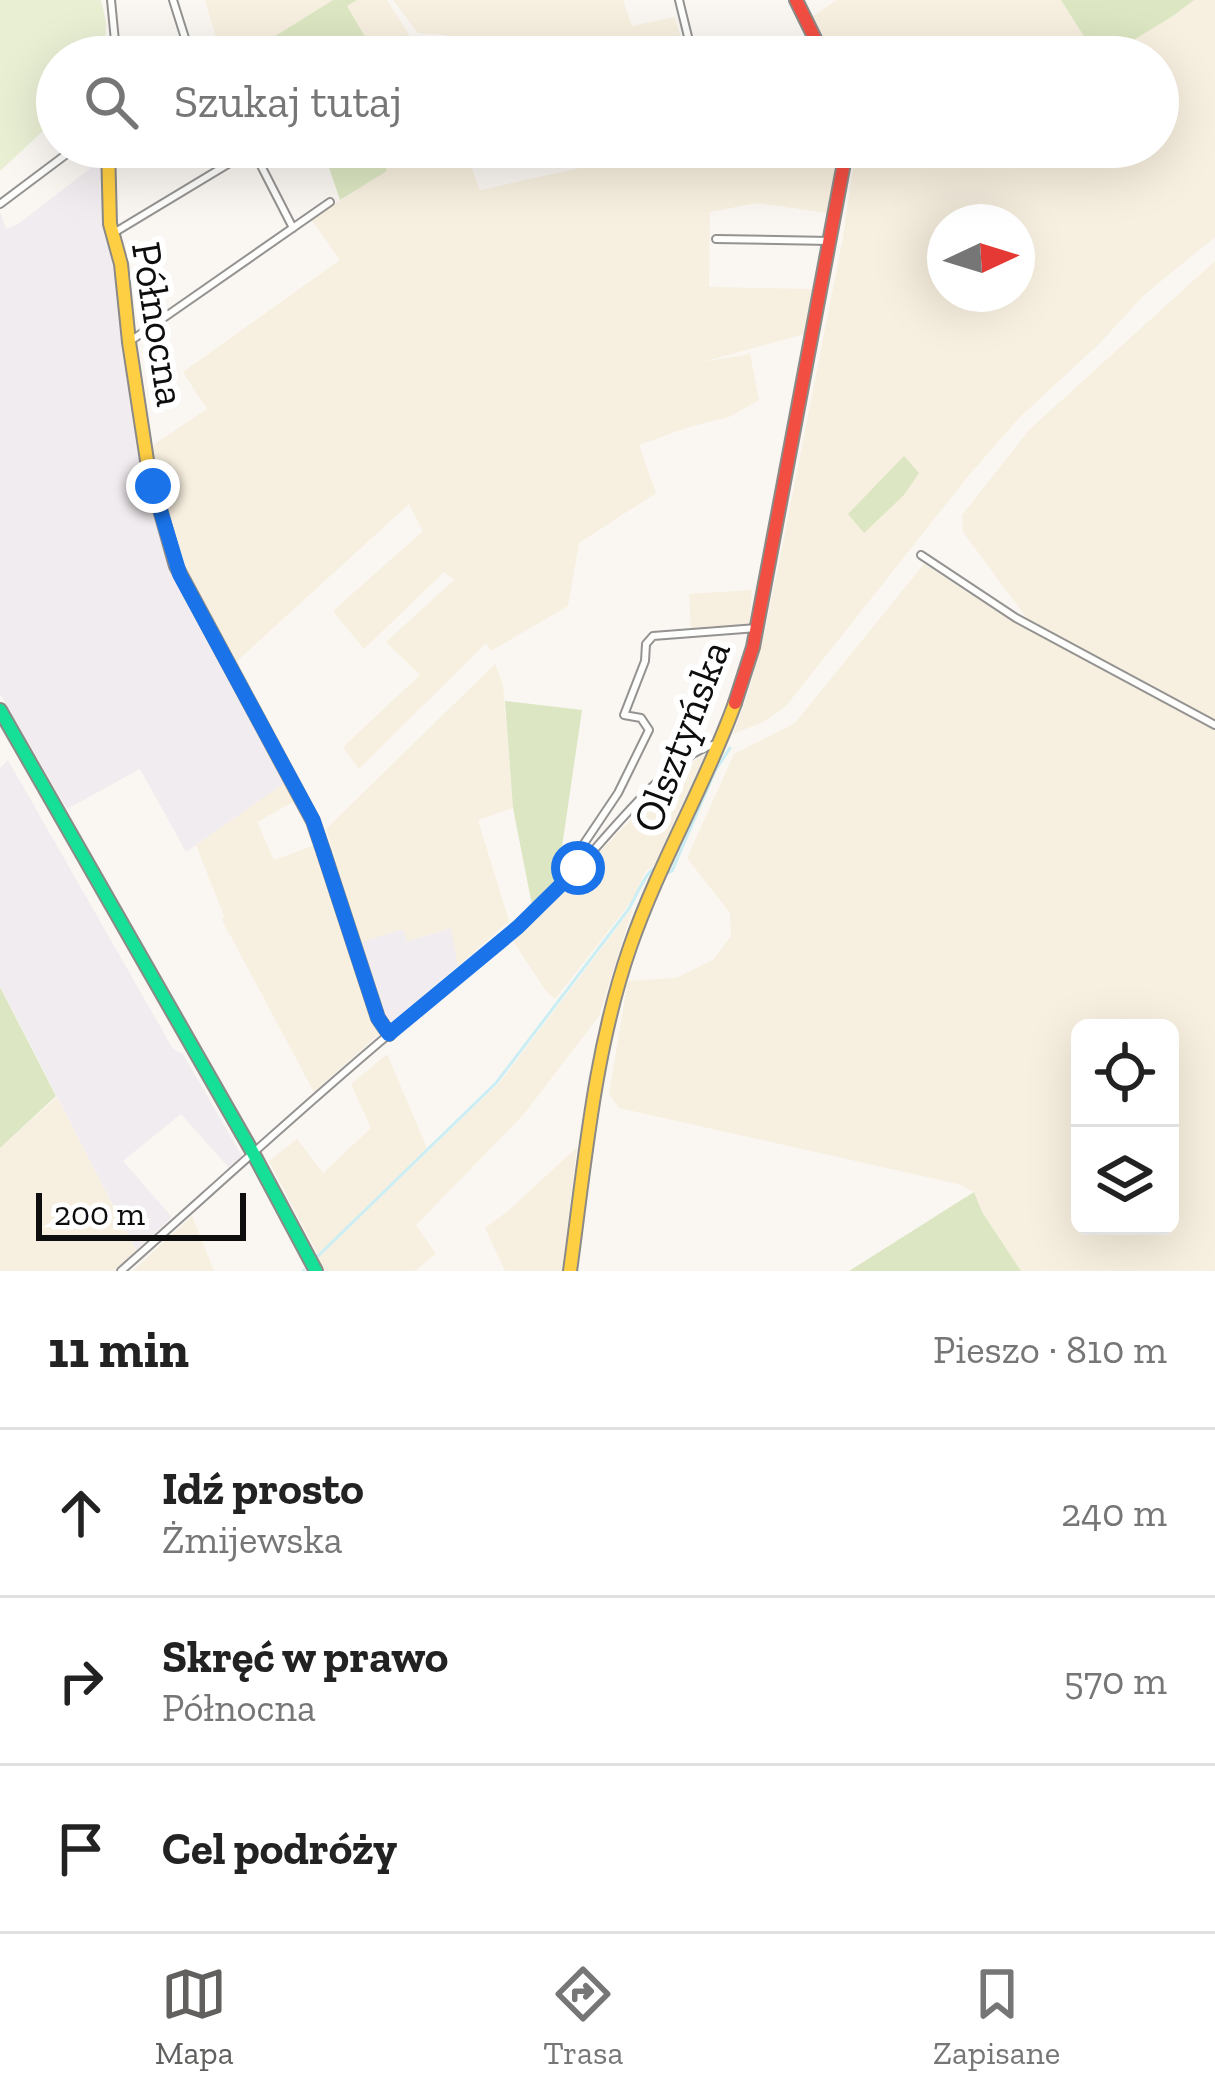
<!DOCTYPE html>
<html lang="pl">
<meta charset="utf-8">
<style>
:root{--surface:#fff;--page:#f2f2f2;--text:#222;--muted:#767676;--line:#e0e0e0;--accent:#61605e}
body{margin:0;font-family:"Zilla Slab",serif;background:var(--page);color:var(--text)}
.controls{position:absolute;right:36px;bottom:36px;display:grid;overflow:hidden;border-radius:18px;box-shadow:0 12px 48px #0002}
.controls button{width:108px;height:108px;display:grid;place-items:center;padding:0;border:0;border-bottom:3px solid var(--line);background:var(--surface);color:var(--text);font:60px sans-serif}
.compass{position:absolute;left:927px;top:204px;width:108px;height:108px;border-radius:50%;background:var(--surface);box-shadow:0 12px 48px #0002;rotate:86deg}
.scale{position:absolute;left:36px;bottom:30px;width:210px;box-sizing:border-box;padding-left:12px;border:6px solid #0e0e0e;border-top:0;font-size:33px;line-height:42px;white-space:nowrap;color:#0e0e0e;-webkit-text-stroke:9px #fff;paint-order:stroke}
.stop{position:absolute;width:36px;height:36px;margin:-27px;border:9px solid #1a73e8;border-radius:50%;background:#fff}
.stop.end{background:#1a73e8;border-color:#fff;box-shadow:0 3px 12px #0008}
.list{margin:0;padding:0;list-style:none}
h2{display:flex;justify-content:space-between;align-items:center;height:156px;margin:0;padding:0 48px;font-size:51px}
h2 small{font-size:39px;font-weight:400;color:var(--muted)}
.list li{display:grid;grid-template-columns:78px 1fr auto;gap:36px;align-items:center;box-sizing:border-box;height:168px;padding:0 48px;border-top:3px solid var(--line)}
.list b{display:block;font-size:45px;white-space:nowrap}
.list p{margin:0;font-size:39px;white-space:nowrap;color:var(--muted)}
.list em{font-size:39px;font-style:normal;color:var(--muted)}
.icon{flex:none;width:66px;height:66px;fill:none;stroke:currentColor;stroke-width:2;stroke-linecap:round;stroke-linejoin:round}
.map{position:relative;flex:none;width:1215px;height:1271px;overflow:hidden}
.search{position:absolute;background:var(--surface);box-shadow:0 12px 48px #0002;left:36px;right:36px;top:36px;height:132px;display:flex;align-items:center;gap:30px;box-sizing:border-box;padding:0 42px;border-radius:66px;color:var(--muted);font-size:45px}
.sheet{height:660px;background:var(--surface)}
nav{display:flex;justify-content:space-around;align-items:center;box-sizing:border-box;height:168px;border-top:3px solid var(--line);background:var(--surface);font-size:33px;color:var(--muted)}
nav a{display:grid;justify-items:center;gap:6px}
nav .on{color:var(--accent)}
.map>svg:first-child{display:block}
.industrial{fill:#f1ecef}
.farmland{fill:#f7efdf;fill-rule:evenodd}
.green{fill:#e9efd3}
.forest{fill:#dce6c2}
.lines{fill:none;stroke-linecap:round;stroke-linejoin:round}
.stream{stroke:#caeef3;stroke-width:3}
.street-casing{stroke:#949391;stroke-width:10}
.fast-casing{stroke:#8b8a87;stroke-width:16}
.slow-casing{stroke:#8b8a87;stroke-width:16}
.jam-casing{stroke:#8b8a87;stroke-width:16}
.street{stroke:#fefefd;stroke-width:6}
.fast{stroke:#16e098;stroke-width:12}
.slow{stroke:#ffcf43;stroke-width:12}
.jam{stroke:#f24e42;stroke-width:12}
.route{stroke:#1a73e8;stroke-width:15}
.labels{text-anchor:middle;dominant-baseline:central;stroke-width:12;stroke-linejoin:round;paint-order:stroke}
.street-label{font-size:42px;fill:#0e0e0e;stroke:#fff}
</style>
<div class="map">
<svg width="1215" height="1271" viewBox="0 0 1215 1271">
<rect width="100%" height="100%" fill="#faf7f2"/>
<path class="industrial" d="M105,157L104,218L121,280L130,369L174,569L292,778L186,852L140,769L67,809L0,694V211L6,229L18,224Z
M8,760L173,1049L183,1054L242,1156L229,1168L181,1114L123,1161L172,1217L136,1250L0,986V768Z
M452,928L458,966L392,1021L386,1019L361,942L403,929L407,941Z"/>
<path class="farmland" d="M205,0H333L259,46L233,57H222Z
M357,0H387L423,57H377L347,6Z
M393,0H623L632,26L675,17L686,57H430L426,45L446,38L445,35L418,33Z
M837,0H1061L1097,57H833L813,16Z
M1194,0H1215V237L1144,295L1100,343L1019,418L969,475L786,706L763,722L733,734L748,694L764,635L781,553L843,237L856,147H1158V57H1106L1173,16ZM945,222H1017V294H945Z
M378,147H491L466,153L480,190L676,147H838L828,213L757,203L710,212L709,287L812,289L804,334L703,362L750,354L759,400L729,417L689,427L639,445L656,493L579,543L568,606L491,651L486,643L359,769L343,747L420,675L386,642L454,580L444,572L364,649L333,611L423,531L409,504L237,661L183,568L154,476L152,446L207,409L183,372L340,260L311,219L386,171Z
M1215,261V1271H1021L982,1212L974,1192L958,1184L619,1108L609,1094L628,981L676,978L713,960L731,936L730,913L687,858L734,754L795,723L924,564L1023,628L1026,617L963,532L962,515L1030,429ZM1080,1028H1170V1226H1080Z
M752,590L749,626L691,631L689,594Z
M495,664L503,685L513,808L478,820L509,921L458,966L451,928L407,941L403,929L361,942L326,829Z
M706,753L654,865L645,872L634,898L555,999L546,991L513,941L678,771Z
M292,778L302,797L257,822L274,860L318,844L379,1034L314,1092L222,920L224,916L196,845Z
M633,907L599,1016L524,1114L416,1225L436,1254L415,1271H325L318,1258L355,1222L318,1255L269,1161L297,1139L323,1173L371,1128L351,1084L387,1054L427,1148L379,1199L500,1082Z
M57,1097L136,1251L114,1271H0V1148Z
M577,1147L562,1271H505L485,1228L508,1211Z
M192,1216L214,1271H133L139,1265Z"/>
<path class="green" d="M0,0H101L106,22L105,57H57V145L45,129L0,171Z"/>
<path class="forest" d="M333,0H357L347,6L377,57H263L259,46Z
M1061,0H1194L1173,16L1106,57H1097Z
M322,147H378L387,171L340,200Z
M904,456L919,473L904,495L864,533L848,514Z
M505,701L582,710L557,881L532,905L513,808Z
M0,987L56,1096L0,1148Z
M974,1192L982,1212L1021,1271H849Z"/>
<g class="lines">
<path class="stream" d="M666,874L672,871L715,771L730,748
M318,1256L496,1083L628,910C636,898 642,878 653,869
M303,1271L304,1270"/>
<defs>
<path id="street" d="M111,0L115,41L114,57
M173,0L191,57
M679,0L693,57
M253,150L293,228
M0,204L76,147
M112,234L253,149
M716,239L831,241
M129,342L330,202
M921,555L1016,618L1215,725
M578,868L573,860L618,793L649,730L641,718L624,715L645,661L646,644L653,636L757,628
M121,1271C210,1192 297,1112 388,1035C448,984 511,937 567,880C602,844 672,749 721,743"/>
<path id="fast" d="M0,710L253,1153L316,1271"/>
<path id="slow" d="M108,147L110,224L121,264L129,342L148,467L176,566L313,821L324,853
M570,1271C585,1162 594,1051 630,947C659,863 705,786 735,703"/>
<path id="jam" d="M796,0L824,57
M735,703L753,647L847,147
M324,853L378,1018L389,1034"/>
</defs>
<use href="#street" class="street-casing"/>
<use href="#fast" class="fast-casing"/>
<use href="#slow" class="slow-casing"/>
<use href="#jam" class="jam-casing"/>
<use href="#street" class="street"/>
<use href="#fast" class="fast"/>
<use href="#slow" class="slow"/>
<use href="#jam" class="jam"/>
</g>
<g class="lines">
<path class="route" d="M153,486L180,575L313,820L378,1018L389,1034L518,927L578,868"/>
</g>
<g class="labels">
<g class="street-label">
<text transform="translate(159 324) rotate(81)">Północna</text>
<text transform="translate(681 736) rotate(-69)">Olsztyńska</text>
</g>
</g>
</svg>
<div class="controls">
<button><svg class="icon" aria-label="locate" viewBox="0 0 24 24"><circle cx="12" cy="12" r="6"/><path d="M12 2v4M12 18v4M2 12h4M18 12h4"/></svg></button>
<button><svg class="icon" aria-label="layers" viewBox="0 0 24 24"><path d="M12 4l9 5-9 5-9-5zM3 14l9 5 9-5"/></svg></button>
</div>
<svg class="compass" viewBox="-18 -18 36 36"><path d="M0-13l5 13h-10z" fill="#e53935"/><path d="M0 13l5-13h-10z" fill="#767676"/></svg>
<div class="scale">200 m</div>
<div class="stop" style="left:578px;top:868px"></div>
<div class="stop end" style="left:153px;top:486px"></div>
<div class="search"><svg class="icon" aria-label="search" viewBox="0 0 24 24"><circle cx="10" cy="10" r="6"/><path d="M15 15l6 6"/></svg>Szukaj tutaj</div>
</div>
<section class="sheet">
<h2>11 min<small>Pieszo · 810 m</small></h2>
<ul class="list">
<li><svg class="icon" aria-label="ahead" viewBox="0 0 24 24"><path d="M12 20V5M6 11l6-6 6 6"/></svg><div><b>Idź prosto</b><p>Żmijewska</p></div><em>240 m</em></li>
<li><svg class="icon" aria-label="right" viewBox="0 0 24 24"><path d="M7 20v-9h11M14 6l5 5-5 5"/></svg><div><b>Skręć w prawo</b><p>Północna</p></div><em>570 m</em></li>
<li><svg class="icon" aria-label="arrive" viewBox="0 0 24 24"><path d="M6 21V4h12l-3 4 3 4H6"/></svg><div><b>Cel podróży</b></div></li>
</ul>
</section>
<nav>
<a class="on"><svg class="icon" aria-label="map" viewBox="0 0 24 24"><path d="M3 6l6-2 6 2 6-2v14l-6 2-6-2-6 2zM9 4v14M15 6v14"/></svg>Mapa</a>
<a><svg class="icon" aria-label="directions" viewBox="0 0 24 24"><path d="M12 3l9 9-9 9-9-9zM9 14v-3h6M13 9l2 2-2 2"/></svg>Trasa</a>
<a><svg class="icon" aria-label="saved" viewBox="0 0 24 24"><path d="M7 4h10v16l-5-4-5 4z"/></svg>Zapisane</a>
</nav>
